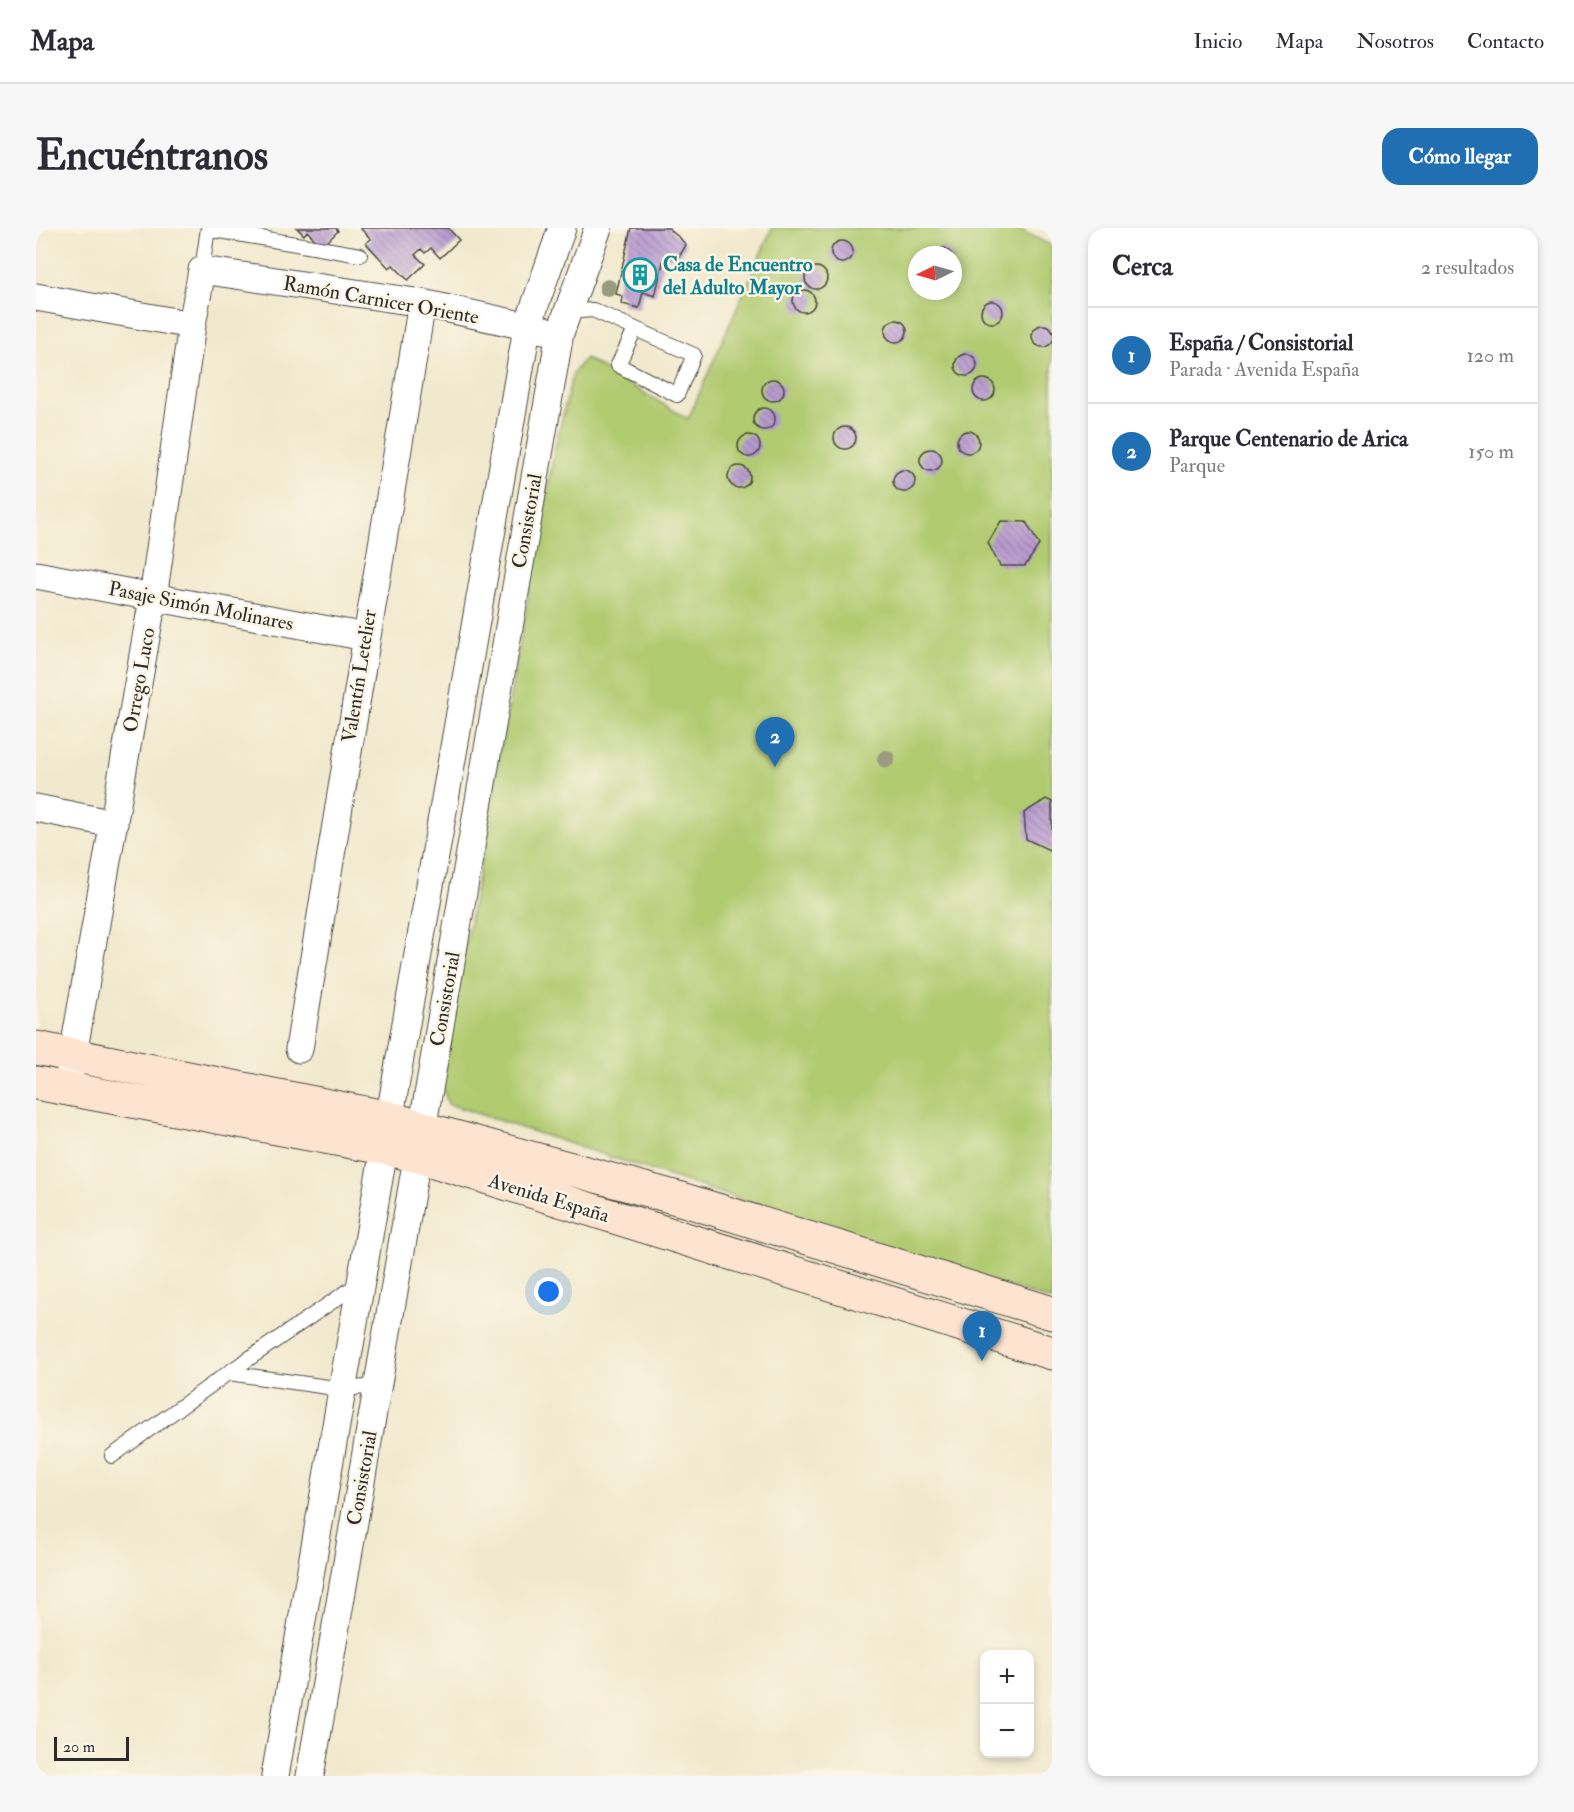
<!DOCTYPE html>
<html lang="es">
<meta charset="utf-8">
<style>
:root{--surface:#fff;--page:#f7f7f7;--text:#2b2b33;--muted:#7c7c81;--line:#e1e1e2;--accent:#1f6fb2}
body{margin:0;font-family:"IM FELL Double Pica",serif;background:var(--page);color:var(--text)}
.controls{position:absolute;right:18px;bottom:18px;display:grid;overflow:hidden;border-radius:12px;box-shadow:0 3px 9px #0003}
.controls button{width:54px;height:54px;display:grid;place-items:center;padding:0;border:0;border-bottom:2px solid var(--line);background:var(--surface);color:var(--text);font:30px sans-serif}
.compass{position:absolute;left:872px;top:18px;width:54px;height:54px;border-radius:50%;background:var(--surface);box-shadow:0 3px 9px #0003;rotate:265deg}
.scale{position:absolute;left:18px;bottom:15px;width:75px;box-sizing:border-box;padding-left:6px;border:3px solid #2b2b2b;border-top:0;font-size:16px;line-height:21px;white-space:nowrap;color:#2b2b2b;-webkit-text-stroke:4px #fcf5e5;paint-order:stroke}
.you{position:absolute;left:513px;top:1064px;width:21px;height:21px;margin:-15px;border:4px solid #fff;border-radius:50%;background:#1a73e8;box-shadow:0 0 0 9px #1a73e833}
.badge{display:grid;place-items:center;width:39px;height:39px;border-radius:50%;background:var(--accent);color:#fff;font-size:20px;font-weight:700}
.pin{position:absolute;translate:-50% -50px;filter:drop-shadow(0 2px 3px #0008)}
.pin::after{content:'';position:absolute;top:32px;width:21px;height:18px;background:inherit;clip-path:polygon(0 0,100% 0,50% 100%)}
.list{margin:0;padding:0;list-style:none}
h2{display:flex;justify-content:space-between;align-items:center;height:78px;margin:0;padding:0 24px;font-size:26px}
h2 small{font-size:20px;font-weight:400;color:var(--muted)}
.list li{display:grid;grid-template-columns:39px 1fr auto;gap:18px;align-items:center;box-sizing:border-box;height:96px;padding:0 24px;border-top:2px solid var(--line)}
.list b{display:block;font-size:22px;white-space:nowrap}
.list p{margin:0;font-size:20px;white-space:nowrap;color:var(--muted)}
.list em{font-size:20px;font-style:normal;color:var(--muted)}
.map{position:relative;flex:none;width:1016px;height:1548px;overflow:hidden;border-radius:18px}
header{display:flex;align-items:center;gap:36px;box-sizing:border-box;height:84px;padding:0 30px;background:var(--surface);border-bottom:2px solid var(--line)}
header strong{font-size:28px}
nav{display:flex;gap:33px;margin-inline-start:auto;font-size:21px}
.intro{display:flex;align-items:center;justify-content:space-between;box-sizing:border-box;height:144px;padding:0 36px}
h1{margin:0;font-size:42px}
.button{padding:15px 27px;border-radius:18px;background:var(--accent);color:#fff;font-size:21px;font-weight:700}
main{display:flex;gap:36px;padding:0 36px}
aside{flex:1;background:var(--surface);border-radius:18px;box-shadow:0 3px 9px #0003}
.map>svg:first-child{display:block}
.green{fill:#b1cb71;stroke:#6e7b4e;stroke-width:1.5;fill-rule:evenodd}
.building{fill:url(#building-back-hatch)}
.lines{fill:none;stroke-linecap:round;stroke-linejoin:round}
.lane-casing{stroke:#494843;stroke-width:16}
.street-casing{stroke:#494843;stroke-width:29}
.secondary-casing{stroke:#494843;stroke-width:35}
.lane{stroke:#fff;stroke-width:14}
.street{stroke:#fff;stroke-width:27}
.secondary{stroke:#fde4d0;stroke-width:33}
.tree{fill:#9a9b7f}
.labels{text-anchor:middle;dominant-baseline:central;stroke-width:5;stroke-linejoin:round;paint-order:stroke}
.culture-label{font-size:20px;font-weight:bold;fill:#0d838f;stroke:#fcf5e5;text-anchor:start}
.street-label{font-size:20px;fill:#2b2b2b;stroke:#fcf5e5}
</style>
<header>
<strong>Mapa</strong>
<nav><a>Inicio</a><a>Mapa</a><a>Nosotros</a><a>Contacto</a></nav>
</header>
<div class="intro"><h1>Encuéntranos</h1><a class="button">Cómo llegar</a></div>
<main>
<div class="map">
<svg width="1016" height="1548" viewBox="0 0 1016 1548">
<defs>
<pattern id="building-back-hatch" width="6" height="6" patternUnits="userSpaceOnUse" patternTransform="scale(1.5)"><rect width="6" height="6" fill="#b89bd1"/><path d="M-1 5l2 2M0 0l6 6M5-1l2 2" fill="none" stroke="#967faa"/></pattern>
</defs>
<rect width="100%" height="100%" fill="#fcf5e5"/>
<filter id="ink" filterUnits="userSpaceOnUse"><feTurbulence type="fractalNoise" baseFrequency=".0167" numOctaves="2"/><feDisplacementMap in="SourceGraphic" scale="12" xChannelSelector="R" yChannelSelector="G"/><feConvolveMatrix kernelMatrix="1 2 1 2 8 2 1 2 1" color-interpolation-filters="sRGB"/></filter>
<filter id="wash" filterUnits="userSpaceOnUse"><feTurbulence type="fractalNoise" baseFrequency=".008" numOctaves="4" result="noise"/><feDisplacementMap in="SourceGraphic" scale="24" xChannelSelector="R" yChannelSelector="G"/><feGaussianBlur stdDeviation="1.35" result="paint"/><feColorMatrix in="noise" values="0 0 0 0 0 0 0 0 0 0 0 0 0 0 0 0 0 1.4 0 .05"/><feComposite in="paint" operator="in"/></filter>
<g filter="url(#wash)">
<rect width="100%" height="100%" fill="#f1e9cd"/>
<path class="green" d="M736,0H981L1016,18V1073L412,876L405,854L518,224L537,145L549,130L652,191ZM881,27H917V63H881Z"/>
<g id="blocks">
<path class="building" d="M261,0H300L302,3L286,19L271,3L268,7Z
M324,0H412L423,12L404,30L395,20L389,25L385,21L379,27L389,36L372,52L357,37L353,40L330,15L335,11Z
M595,0H634V2L644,10L650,17L643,29L628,30L619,68L607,64L603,80L586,76L587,68L580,66Z
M795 24a11 11 0 1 1 22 0a11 11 0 1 1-22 0Z
M909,20L917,27H897L902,21Z
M769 50a11 11 0 1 1 22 0a11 11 0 1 1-22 0Z
M757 73a11 11 0 1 1 22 0a11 11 0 1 1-22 0Z
M945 84a11 11 0 1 1 22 0a11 11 0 1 1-22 0Z
M849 103a11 11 0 1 1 22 0a11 11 0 1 1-22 0Z
M996 108a11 11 0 1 1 22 0a11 11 0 1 1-22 0Z
M919 137a11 11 0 1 1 22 0a11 11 0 1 1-22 0Z
M937 162a11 11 0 1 1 22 0a11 11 0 1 1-22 0Z
M726 162a11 11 0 1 1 22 0a11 11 0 1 1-22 0Z
M717 191a11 11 0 1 1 22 0a11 11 0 1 1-22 0Z
M798 210a11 11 0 1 1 22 0a11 11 0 1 1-22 0Z
M921 214a11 11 0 1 1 22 0a11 11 0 1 1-22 0Z
M702 218a11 11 0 1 1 22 0a11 11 0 1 1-22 0Z
M884 232a11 11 0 1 1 22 0a11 11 0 1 1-22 0Z
M692 249a11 11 0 1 1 22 0a11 11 0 1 1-22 0Z
M857 253a11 11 0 1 1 22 0a11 11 0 1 1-22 0Z
M965,293L990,294L1003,317L989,338H964L952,315Z
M1010,571L1016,574V620L1013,622L990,611L988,585Z"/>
</g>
</g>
<g filter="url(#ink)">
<use href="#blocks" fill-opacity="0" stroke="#494843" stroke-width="1.5"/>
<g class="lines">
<defs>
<path id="lane" d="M172,1L324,27
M166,42L172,0
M531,84L557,82L658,127L641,167L582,137L599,101
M192,1145L306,1161L342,1158
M76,1228L192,1145L325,1054"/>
<path id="street" d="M0,69L156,97
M0,347L330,409
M0,580L78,596
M263,821L386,75
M31,861L117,370L156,97L166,42L386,75L508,102
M239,1548L491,100L526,0
M274,1548L524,105L562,0"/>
<path id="secondary" d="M0,820L354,890L400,904L645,971L1016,1085
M0,855L348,920L382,928L1016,1125"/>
</defs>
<use href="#lane" class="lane-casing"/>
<use href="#street" class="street-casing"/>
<use href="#secondary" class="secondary-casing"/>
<use href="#lane" class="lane"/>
<use href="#street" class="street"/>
<use href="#secondary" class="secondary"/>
</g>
<g class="tree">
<circle cx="572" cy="60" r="9"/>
<circle cx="850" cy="531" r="9"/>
</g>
</g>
<defs>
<symbol id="building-ring" viewBox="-11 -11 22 22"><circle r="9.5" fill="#fcf5e5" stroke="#0f9aa8" stroke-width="1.5"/><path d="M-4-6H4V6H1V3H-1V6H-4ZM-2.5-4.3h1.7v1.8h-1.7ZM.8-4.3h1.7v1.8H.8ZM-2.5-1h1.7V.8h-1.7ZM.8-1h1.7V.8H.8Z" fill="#0f9aa8"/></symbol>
</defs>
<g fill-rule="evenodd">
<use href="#building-ring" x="585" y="28" width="38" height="38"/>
</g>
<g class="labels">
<g class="culture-label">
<text x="627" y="36">Casa de Encuentro<tspan x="627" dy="23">del Adulto Mayor</tspan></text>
</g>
<g class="street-label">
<text transform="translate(345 72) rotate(10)">Ramón Carnicer Oriente</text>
<text transform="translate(491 293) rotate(-80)">Consistorial</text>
<text transform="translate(165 378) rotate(11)">Pasaje Simón Molinares</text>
<text transform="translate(323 448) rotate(-81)">Valentín Letelier</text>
<text transform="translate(103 452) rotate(-80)">Orrego Luco</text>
<text transform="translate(409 771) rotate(-80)">Consistorial</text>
<text transform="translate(513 970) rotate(17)">Avenida España</text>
<text transform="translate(326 1250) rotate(-80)">Consistorial</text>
</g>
</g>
</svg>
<div class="controls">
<button>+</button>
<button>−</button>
</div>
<svg class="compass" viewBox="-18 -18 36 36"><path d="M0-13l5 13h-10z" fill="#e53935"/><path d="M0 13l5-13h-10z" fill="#7c7c81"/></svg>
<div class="scale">20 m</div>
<div class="you"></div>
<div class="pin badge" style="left:946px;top:1133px">1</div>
<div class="pin badge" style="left:739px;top:539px">2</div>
</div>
<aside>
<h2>Cerca<small>2 resultados</small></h2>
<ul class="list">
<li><span class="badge">1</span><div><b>España / Consistorial</b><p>Parada · Avenida España</p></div><em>120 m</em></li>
<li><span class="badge">2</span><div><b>Parque Centenario de Arica</b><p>Parque</p></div><em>150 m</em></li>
</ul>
</aside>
</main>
